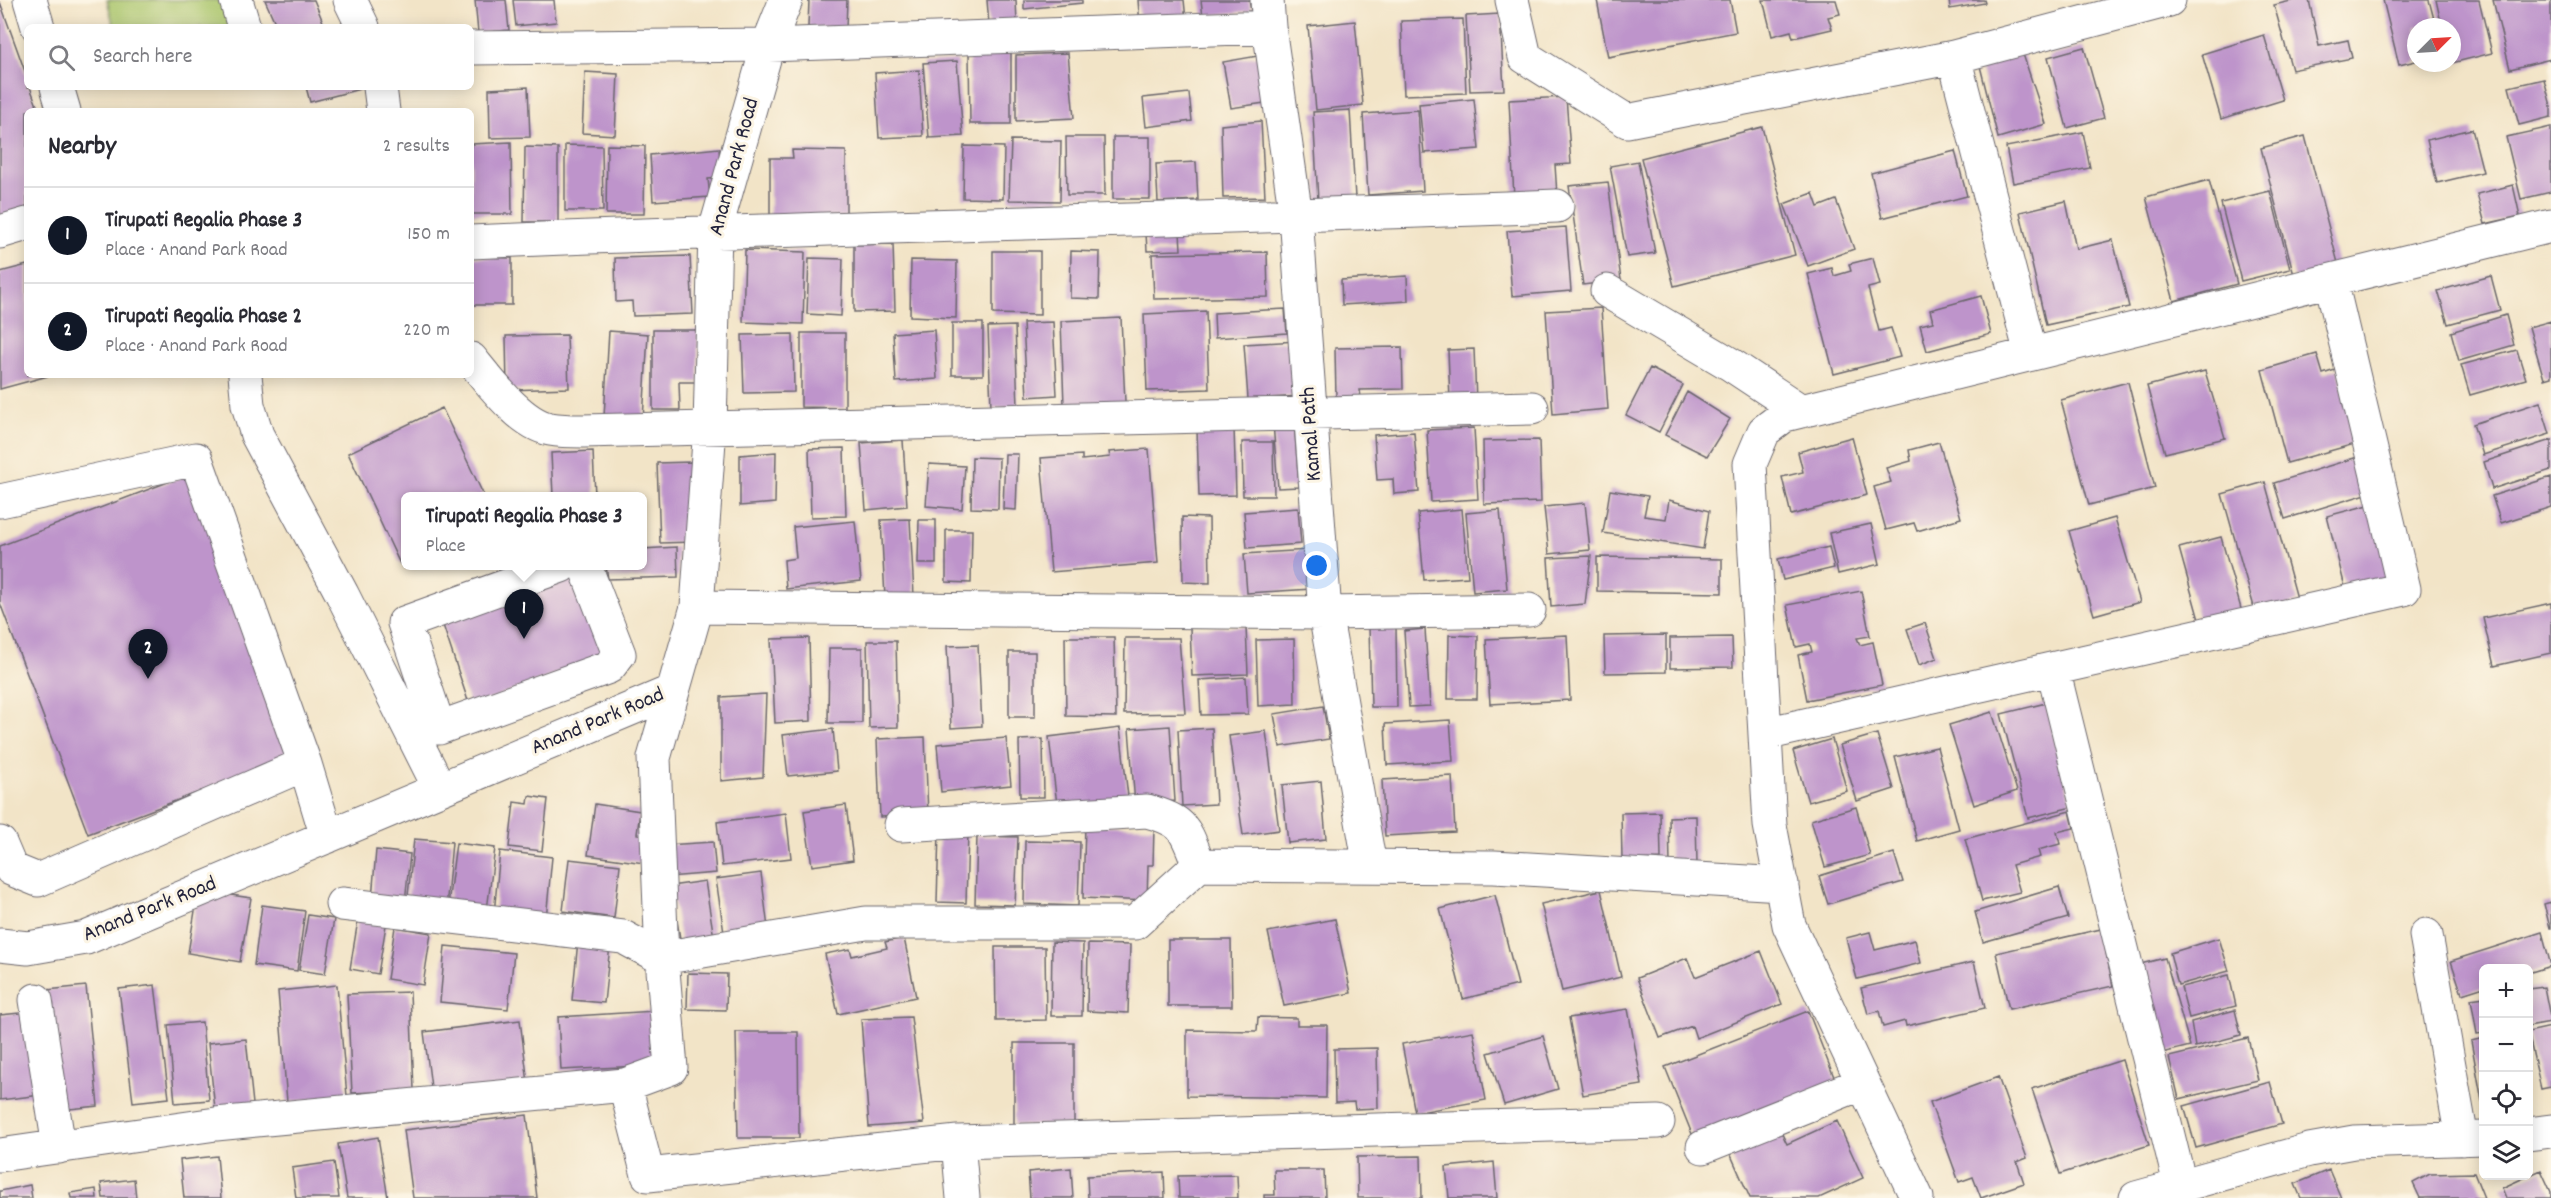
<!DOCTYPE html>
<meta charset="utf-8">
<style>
:root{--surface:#fff;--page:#f2f2f3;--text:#2b2b33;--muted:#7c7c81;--line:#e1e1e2;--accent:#111827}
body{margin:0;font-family:Dekko,sans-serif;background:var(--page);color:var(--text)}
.controls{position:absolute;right:18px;bottom:18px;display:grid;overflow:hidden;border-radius:9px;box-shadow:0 3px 15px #0003}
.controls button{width:54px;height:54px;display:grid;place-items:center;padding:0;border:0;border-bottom:2px solid var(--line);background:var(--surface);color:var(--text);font:30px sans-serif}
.compass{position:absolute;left:2407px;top:18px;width:54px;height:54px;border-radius:50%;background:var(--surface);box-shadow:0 3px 15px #0003;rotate:66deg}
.you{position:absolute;left:1317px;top:566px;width:21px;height:21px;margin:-15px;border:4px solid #fff;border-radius:50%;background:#1a73e8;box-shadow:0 0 0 9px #1a73e833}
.badge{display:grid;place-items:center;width:39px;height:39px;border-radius:50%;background:var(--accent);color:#fff;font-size:20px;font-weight:700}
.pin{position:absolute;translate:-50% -50px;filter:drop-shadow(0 2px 3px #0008)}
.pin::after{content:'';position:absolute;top:32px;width:21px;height:18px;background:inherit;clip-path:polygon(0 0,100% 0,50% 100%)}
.popup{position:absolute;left:401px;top:492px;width:246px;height:78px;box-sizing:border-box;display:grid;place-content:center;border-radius:9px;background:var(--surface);filter:drop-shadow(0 2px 4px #0005);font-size:20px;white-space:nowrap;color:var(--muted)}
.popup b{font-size:22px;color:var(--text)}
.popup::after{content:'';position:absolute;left:50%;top:100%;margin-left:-12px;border:12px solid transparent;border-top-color:var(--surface)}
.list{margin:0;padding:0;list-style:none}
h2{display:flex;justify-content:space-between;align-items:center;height:78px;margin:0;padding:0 24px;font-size:26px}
h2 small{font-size:20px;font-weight:400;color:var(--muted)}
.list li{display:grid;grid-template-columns:39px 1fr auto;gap:18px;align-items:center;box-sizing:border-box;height:96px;padding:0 24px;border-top:2px solid var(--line)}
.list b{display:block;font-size:22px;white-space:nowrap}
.list p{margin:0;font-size:20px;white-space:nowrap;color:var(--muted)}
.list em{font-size:20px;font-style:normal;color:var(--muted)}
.icon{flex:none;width:33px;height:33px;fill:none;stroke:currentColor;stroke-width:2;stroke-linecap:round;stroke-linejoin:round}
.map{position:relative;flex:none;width:2551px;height:1198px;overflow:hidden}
.search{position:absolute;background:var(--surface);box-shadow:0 3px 15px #0003;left:24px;top:24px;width:450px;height:66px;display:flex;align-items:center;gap:15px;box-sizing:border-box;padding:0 21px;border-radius:9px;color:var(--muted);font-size:22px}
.panel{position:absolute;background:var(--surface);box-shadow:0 3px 15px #0003;left:24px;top:108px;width:450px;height:270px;border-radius:9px}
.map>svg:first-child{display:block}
.green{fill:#abc66d;stroke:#667454;stroke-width:1.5}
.building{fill:#be94cb}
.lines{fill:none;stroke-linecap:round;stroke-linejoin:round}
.minor-casing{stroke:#6b666c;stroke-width:35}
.minor{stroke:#fff;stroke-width:33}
.labels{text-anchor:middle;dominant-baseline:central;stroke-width:6;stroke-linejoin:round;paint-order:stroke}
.street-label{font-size:22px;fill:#22223b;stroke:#fcf5e5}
</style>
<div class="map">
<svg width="2551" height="1198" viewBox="0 0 2551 1198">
<rect width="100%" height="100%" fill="#fcf5e5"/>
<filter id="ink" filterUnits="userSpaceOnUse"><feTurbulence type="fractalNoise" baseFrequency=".0167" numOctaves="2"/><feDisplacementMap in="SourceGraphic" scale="12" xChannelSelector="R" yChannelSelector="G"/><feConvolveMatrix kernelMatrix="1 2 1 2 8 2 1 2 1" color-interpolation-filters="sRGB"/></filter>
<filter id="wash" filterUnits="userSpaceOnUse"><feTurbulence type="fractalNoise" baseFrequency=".008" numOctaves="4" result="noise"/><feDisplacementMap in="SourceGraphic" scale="24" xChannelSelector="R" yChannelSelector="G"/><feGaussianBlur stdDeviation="1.35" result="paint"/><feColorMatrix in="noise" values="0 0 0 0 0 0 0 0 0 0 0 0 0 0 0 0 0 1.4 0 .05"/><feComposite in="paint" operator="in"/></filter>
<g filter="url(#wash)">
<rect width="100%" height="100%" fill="#f2e4c7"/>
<path class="green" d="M107,0H223L231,27H114Z"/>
<g id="blocks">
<path class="building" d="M265,0H314L325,27H277Z
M475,0H506L509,30L478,33Z
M513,0H554L556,22L516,26Z
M809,0H847L846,29L808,27Z
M987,0H1016L1017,24L989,25Z
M1024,0H1082V3L1024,9Z
M1138,0H1184L1186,20L1140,25Z
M1201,0H1249L1251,11L1203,16Z
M1597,0H1730L1736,32L1608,57Z
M1763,0H1836L1840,14L1828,17L1832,29L1793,38L1791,31L1772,36Z
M1949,0H1984L1985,3L1950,9Z
M2295,0H2309L2319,46L2348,40L2352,58L2292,70L2274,5Z
M2383,0H2429L2436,27H2416V61L2399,65Z
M2436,0H2479L2492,53L2452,63V27H2442Z
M2493,0H2551V59L2510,69Z
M0,2L27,77V87H30L39,111H27V207L0,216Z
M1500,14L1504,90L1470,91L1466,16Z
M1463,19L1466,93L1404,95L1401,21Z
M1355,21L1363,105L1316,110L1308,26Z
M2264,35L2283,100L2221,119L2202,54Z
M2084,47L2104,118L2067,128L2048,57Z
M969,53H1011V124H970Z
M1068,53L1074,118L1016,121V55Z
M2023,54L2046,124L1998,138L1980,66Z
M1263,55L1271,102L1231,108L1223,62Z
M957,61L963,136L929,138L923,63Z
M919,70L923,136L879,138L875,73Z
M585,72L618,74L615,135L582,133Z
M2544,79L2551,106V117L2519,125L2509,87Z
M306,87H364V88L310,102Z
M528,87L530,137L490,138L489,89Z
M1189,93L1192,121L1146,127L1143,98Z
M1566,97L1571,164L1555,165L1557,195L1514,198L1509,100Z
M1474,99L1479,149L1424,153L1419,104Z
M1350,110L1355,198L1318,201L1313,112Z
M1418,110L1423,191L1368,195L1363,114Z
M1261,121L1265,197L1223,198L1221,125Z
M1762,127L1795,255L1674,286L1641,158Z
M2551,127V192L2521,199L2506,137Z
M2472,129L2483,172L2437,183L2427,140Z
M2083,132L2090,168L2013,183L2006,147Z
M2305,136L2339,267L2295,279L2261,148Z
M1066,137H1104L1105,195H1067Z
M1113,137H1150V199H1113Z
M1011,140L1061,141L1060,201L1009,200Z
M511,142L512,214H471V144Z
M565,145L602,146L603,211H565Z
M607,145L645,146L644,214H606Z
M964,146L1004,147L1003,199L963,198Z
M525,147L558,148V222H524Z
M719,148L721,178L708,179L710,197L653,201L650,155Z
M792,150L846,151V217H770V158H793Z
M1955,151L1967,196L1882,218L1871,173Z
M1638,161L1655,253L1627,257L1610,166Z
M1196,162L1198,200L1158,202L1156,164Z
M2209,180L2237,284L2174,301L2146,197Z
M1608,182L1621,280L1583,285L1569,186Z
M2513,185L2520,216L2485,224L2477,194Z
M2270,191L2290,269L2241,281L2221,203Z
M1813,193L1818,207L1836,200L1854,249L1808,266L1784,204Z
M2066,201L2076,249L2113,240L2129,307L2046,325L2020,212Z
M1566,227L1571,291L1512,296L1507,231Z
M1180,232L1181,250L1147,251L1146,233Z
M893,244L895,311L854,312V245Z
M745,250L805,252L803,324L743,322Z
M993,251H1040V315L993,314Z
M1071,251L1100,252L1099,299L1070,298Z
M1267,252L1268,297L1154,299L1152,254Z
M690,256L693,314L633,316L632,301L616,302L615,258Z
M471,257L512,258V305H471Z
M809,258L843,259L841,316L807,314Z
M1873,258L1880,285L1868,288L1879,331L1891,328L1900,357L1834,374L1808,274L1832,268L1834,276L1851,271L1849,264Z
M911,260L957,261L956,318L910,316Z
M27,265V375L48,376L0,389V272Z
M1407,276L1408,301L1342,305L1341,280Z
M2491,276L2500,310L2448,324L2438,291Z
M1981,296L1991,334L1927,351L1920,325L1933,322L1930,310Z
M1601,308L1608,409L1553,414L1546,311Z
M1285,309L1287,333L1215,338L1214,313Z
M1206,311L1209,389L1147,391L1144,314Z
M2506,315L2514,345L2459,361L2451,332Z
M1121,318L1125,402L1064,405L1061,321Z
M2551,321V377L2544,379L2529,327Z
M1053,322L1057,395L1027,397L1023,323Z
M952,323H983V375H952Z
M1015,326L1018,407L991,408L988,327Z
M653,330H698V382H679L680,410H653Z
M934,330L937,379L896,382L893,333Z
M609,331L648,334L643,420L604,417Z
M801,333H845V408L801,407Z
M793,334L794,392L744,393L742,335Z
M567,335L569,388L507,390L506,336Z
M1298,341L1301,396L1248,399L1244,344Z
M1402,347L1403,389L1360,390L1361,398H1336L1335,348Z
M1474,349L1476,401H1450L1448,350Z
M2517,350L2526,379L2470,395L2461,365Z
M2317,354L2323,374L2338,369L2358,443L2287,463L2262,370Z
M1650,368L1683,385L1659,432L1626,415Z
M2205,371L2225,438L2165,453L2147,386Z
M2128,382L2155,488L2089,505L2061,400Z
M1687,392L1730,419L1707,456L1665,435Z
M2540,402L2550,434L2483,455L2473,424Z
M442,408L484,496H406V561L400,564L348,453Z
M1294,422L1299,487L1278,488L1273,423Z
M1234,428L1236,495L1199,496L1197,429Z
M1474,428L1478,499L1431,502L1427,430Z
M1414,432L1419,492L1394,494L1393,479L1377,480L1374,435Z
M1852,437L1867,495L1791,515L1782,477L1803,472L1798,452Z
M903,440L907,506L866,510L861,443Z
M1539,440L1541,502L1484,504L1483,441Z
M2551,440V470L2492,489L2484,462Z
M1242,442H1273L1274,496H1243Z
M1939,442L1961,518L1917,531L1914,523L1886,530L1874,487L1891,482L1886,468L1911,461L1909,450Z
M844,448L846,516L811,517L809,449Z
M1149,449L1158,563L1051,572L1041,458L1082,455V460L1110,457L1109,452Z
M593,451L595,496H553L551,453Z
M776,452L775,503L740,506V455Z
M1005,454H1018L1016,510L1003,509Z
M2364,455L2376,491L2285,519L2274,483Z
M972,457L999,458L998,509L971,508Z
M692,462L695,542L660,543L657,463Z
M929,464L965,466L962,509L926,506Z
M189,474L297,755L88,834L0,603V546Z
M2551,477V507L2501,523L2492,496Z
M2265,482L2298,602L2256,614L2222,494Z
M1610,490L1648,496L1644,516L1666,519L1669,500L1709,511L1703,549L1603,533Z
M2380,502L2401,586L2348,599L2327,516Z
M1585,503L1590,550L1549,554L1544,507Z
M1298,508L1301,544L1247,548L1244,512Z
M1462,509L1468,577L1424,580L1418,513Z
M1500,510L1507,589L1473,592L1466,513Z
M1182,517L1209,518L1210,583L1183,582Z
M2115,518L2140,602L2094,615L2069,531Z
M910,519L914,596L885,598L881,520Z
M919,520H936V564H918Z
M855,521L861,581L786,589L784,560L796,558L793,527Z
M1871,524L1880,564L1838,574L1829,533Z
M946,530H972L971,583L946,582Z
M2221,537L2243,616L2201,627L2179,548Z
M677,547L678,577L608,579L606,566H642V549Z
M1829,547L1834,568L1783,580L1778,559Z
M1309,550L1312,589L1247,593L1244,554Z
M1591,556L1585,604L1551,607L1548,558Z
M1597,557L1722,559V593L1597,591Z
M577,571L607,655L470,707L442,622Z
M1861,591L1870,636L1857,638L1860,645L1873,642L1882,685L1807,700L1798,655L1812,652L1810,644L1796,647L1787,605Z
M2551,603V653L2494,666L2483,618Z
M1925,623L1937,658L1919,665L1907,629Z
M1369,626H1396L1397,707H1371Z
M1246,627L1248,674L1192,676L1190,628Z
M1425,629L1430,706L1409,707L1404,631Z
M1449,635L1478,636L1477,699H1448Z
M1567,635L1570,700L1490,704L1486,639Z
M1666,635V672L1605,673L1604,636Z
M1065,637H1114L1116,717L1066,716Z
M1732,637L1733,667L1670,668V638Z
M809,638L811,721L775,723L771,639Z
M1125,638H1179L1185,713L1124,714Z
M1294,639L1295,704L1258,706L1256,640Z
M867,641H896L898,727L869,728Z
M978,645L982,726L951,728L947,646Z
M829,648H862V723H828Z
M1009,652H1035V717H1009Z
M1246,677L1248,714L1201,715L1199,680Z
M766,694L763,777L721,781V697Z
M2046,703L2072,807L2028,818L2001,714Z
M1323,706L1329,739L1280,747L1274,714Z
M1992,712L2017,791L1974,805L1949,725Z
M1450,720L1453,761L1387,765L1385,724Z
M1170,726L1175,801L1135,804L1129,729Z
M1120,728L1129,805L1058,813L1049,737Z
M1212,728L1216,804L1182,806L1178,730Z
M833,729L837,771L788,776L783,735Z
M1266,731L1279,830L1243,835L1229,736Z
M1877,734L1894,789L1857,801L1840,745Z
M925,737L928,815L880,817L877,739Z
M1006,738L1011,785L941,792L937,744Z
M1043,739L1044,797H1020L1019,740Z
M1832,739L1847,791L1808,802L1793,751Z
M1937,747L1959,829L1917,841L1895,757Z
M1452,776L1455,832L1385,836L1382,780Z
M1321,781L1326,839L1288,843L1282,785Z
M529,796L548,799L542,851L509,847L514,802L528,804Z
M595,804L640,811L637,834L655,837L651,864L588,855Z
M846,805L853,860L812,866L804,811Z
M1856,807L1870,855L1825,867L1811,820Z
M2070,811L2074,828L2057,832L2060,844L2038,850L2040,857L2012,865L2020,892L1982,901L1965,839Z
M1660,812L1661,859L1622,860L1621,813Z
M786,813L791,858L722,866L717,822Z
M1696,816L1697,865L1670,866L1669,817Z
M1085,825L1154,827L1153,865H1148L1147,901L1083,898Z
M939,831L968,832L966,903L937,902Z
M977,836L1018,837L1015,905L975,904Z
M414,839L452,842L446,909L407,905Z
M1025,841L1080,842L1078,906L1024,904Z
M713,842L716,873L668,877L666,845Z
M456,843L495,848L487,910L448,905Z
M376,850L410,854L405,902L372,899Z
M500,851L552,857L546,919L494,914Z
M1894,853L1903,882L1828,904L1819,876Z
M569,859L620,865L614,918L563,911Z
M761,873L768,928L724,933L716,879Z
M705,881L714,938L681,944L671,886Z
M2059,887L2068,918L1983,942L1975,912Z
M1601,890L1621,977L1562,991L1541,904Z
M224,894L251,898L240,962L188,953L196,905Z
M1495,895L1518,985L1463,999L1440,909Z
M2551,902V928H2550L2544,904Z
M262,905L305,911L297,971L254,965Z
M308,915L334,919L325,974L299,970Z
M1335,919L1351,993L1284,1006L1268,932Z
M358,920L386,925L378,974L350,969Z
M395,927L431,933L423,985L387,979Z
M2101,929L2113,986L2009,1009L1996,953Z
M1870,932L1875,950L1915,940L1921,963L1857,979L1846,938Z
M2542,932L2551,966L2528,973V968H2484V987L2462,994L2451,961Z
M904,938L916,997L838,1014L825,954L850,949L852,956L887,948L885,942Z
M2219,938L2229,971L2178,985L2170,953Z
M1168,940H1231L1232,1006H1168Z
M578,941L610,945L604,1003L572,1000Z
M1052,942L1083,943L1082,1016H1051Z
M1088,944L1130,945L1128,1013L1087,1011Z
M445,946L514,953L508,1009L440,1002Z
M995,947H1045L1046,1020L996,1021Z
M1761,951L1782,1004L1696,1038L1692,1026L1660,1038L1637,978L1687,958L1695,977Z
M2165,958L2190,1046L2158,1054L2136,965Z
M1974,962L1985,1008L1906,1026L1905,1021L1883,1027L1879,1011L1868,1014L1861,988Z
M688,973L727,974L726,1010L687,1009Z
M2229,975L2236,1006L2189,1018L2181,987Z
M155,985L169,1098L133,1102L119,989Z
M337,985L347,1096L287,1102L278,991Z
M86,986L98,1106L60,1110L47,990Z
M2544,987L2551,1022L2528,1026V989Z
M410,992L414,1090L352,1093L347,994Z
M2484,997V1033L2477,1034L2471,999Z
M1628,1009L1642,1085L1583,1095L1569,1018Z
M2235,1010L2241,1035L2195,1047L2191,1022Z
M655,1011L659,1065L561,1070L558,1017Z
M1808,1011L1836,1082L1694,1139L1665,1067Z
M30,1012L41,1095L0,1100V1015Z
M911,1017L924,1123L869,1127L861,1019Z
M1258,1017L1297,1018V1025H1327L1326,1098L1187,1096V1030L1257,1031Z
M520,1020L528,1083L432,1095L424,1032Z
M202,1022L209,1100L175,1103L168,1025Z
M2551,1027V1087L2541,1089L2528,1032Z
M1473,1031L1486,1100L1415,1113L1402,1044Z
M736,1032H798L799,1138H738Z
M1543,1036L1558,1089L1504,1105L1488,1053Z
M2248,1038L2258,1080L2179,1099L2169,1057Z
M2484,1038V1101H2482L2471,1041Z
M246,1039L253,1104L215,1109L208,1043Z
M1014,1043H1074V1125H1014Z
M1377,1048L1378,1108L1355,1109L1354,1102L1335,1103L1334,1049Z
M2122,1060L2149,1145L2060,1174L2032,1089Z
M1998,1077L2027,1158L2017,1162L2024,1183L1981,1198L1973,1177L1959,1182L1930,1102Z
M2270,1082L2282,1124L2196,1148L2184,1106Z
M527,1115L537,1198H413L404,1130Z
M1837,1121L1863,1178L1819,1198H1750L1730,1153L1780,1130L1787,1144Z
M378,1137L388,1198H347L338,1144Z
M217,1156L221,1198H184L180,1160Z
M1421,1156L1422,1198H1358L1357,1157Z
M334,1162L339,1198H296L292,1168Z
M1494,1162L1497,1198H1449L1446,1167Z
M1071,1168L1073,1198H1030L1028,1172Z
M1274,1170H1324L1325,1198H1264V1195H1275Z
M2329,1170L2341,1198H2301L2295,1184Z
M2541,1170L2551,1192V1198H2506L2502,1188Z
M1164,1172L1165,1198H1088L1087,1176Z
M2474,1173L2484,1198H2420L2413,1183L2430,1174Z
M1237,1175L1238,1198H1179L1178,1176Z
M134,1179L136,1198H103L101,1183Z
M30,1185L32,1198H0V1191Z
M96,1189L97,1198H71L70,1193Z"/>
</g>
</g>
<g filter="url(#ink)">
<use href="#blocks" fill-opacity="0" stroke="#6b666c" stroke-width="1.5"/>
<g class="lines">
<defs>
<path id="minor" d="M30,0L38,27
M236,0L244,27
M350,0L363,27
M1267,0L1269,27L1296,216L1325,613L1370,866
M1512,0L1525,57L1627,121L1954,57L2169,0
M471,48L768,45L1269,27
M1954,57L2031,354
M57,87L64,111
M380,87L383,111
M0,232L27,224
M471,242C833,226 1195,220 1557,206
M1607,291L1730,364L1801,411
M471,359C489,381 521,424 550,429C561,431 572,431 583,431L1532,408
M245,375L248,405L257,435L342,594L440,789
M0,501L196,459L305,764L38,880L11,869L0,843
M561,566L404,623L439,728L609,667L619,654L585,566
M697,607L1325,613L1529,610
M2053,669L2180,1184
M1765,734L2404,589L2331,281
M305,764L327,837
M901,825L1147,811C1186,821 1185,830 1199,865
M342,904L623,937L662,958L866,923H1135L1199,865L1494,867L1782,884
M2426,935L2462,1139
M0,945L28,948L86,938L673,691
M36,1000L59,1147
M625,1085L648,1175L958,1142L1658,1122
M2528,1134L2551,1131
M958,1142L963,1198
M1703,1147L1863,1083
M0,1155L216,1124L625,1085L671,1068L662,958L654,758L697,607L710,427L715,231L768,45L786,0
M1917,1198L1789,925L1770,825L1750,464L1764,431L1785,415L2551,226
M2136,1198L2309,1150L2354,1142L2484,1138"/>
</defs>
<use href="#minor" class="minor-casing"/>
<use href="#minor" class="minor"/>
</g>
</g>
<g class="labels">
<g class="street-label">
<text transform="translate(735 167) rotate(-75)">Anand Park Road</text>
<text transform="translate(1312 434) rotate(-94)">Kamal Path</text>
<text transform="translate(598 722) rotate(-23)">Anand Park Road</text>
<text transform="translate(150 910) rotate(-22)">Anand Park Road</text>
</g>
</g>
</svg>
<div class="controls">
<button>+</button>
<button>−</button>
<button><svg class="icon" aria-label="locate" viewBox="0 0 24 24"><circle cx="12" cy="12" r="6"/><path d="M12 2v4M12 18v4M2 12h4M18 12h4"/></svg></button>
<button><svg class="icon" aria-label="layers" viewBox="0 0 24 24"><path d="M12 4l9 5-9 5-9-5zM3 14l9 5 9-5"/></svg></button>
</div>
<svg class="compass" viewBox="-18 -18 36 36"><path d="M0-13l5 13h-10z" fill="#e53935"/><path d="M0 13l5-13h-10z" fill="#7c7c81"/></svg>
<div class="you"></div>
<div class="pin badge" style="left:524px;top:639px">1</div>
<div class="popup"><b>Tirupati Regalia Phase 3</b>Place</div>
<div class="pin badge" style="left:148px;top:679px">2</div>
<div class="search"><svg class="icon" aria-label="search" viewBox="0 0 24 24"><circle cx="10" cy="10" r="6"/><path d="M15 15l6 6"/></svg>Search here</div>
<section class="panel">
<h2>Nearby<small>2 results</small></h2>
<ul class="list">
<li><span class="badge">1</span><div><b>Tirupati Regalia Phase 3</b><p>Place · Anand Park Road</p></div><em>150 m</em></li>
<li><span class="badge">2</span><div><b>Tirupati Regalia Phase 2</b><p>Place · Anand Park Road</p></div><em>220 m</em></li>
</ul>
</section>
</div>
